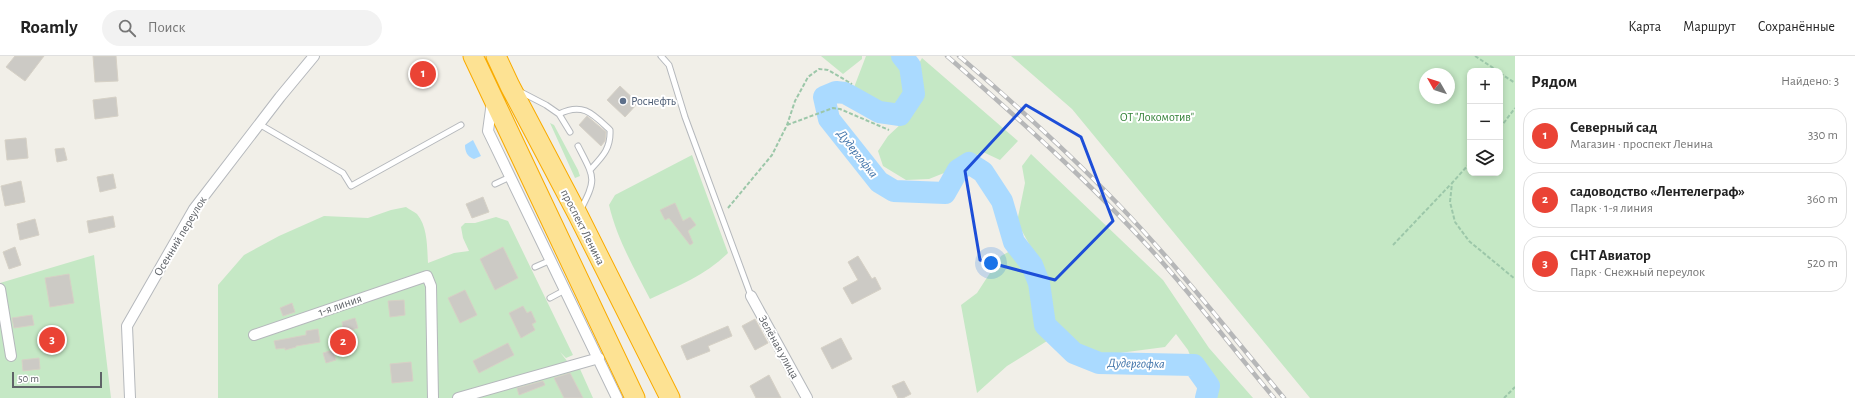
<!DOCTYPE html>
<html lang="ru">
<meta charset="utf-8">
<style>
:root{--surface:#fff;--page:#f2f2f2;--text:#222;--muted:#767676;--line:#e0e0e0;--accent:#ea4335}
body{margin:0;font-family:"Alegreya Sans",sans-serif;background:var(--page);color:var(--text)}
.controls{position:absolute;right:12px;top:12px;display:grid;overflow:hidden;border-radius:8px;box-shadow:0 2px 6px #0003}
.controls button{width:36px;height:36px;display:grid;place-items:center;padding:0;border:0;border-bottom:1px solid var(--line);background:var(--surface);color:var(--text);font:20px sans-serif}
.compass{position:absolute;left:1419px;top:12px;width:36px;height:36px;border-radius:50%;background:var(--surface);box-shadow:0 2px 6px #0003;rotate:309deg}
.scale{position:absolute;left:12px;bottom:10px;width:90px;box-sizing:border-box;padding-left:4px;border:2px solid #5f6368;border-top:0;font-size:11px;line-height:14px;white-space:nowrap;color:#5f6368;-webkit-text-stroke:3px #fff;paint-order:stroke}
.you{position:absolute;left:991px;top:207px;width:14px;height:14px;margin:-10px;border:3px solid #fff;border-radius:50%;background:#1a73e8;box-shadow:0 0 0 6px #1a73e833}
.badge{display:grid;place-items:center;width:26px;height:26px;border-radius:50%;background:var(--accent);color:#fff;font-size:13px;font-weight:700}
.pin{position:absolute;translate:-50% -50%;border:2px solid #fff;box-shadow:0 1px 4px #0006}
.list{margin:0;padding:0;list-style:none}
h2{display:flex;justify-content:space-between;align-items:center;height:52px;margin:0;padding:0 16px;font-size:17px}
h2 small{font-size:13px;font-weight:400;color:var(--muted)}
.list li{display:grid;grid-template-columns:26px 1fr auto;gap:12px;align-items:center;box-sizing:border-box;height:56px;margin:0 8px 8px;padding:0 8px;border:1px solid var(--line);border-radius:16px}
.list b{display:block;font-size:15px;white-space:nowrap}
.list p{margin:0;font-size:13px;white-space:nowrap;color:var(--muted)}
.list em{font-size:13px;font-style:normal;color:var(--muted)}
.icon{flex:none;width:22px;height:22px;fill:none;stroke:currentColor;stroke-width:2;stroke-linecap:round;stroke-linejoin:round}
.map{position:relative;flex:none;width:1515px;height:342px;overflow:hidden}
header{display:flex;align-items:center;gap:24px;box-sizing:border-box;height:56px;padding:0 20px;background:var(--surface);border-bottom:1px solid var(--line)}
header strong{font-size:19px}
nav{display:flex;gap:22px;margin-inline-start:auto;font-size:14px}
.search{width:280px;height:36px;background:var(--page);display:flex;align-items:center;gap:10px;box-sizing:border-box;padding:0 14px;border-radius:22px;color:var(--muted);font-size:15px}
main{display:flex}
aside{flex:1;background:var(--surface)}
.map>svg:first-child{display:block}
.green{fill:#c5e8c5;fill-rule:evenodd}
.water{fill:#aadaff}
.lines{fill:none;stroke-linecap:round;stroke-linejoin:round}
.river{stroke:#aadaff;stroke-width:22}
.building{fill:#cccac5;stroke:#d6d1c6}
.lane-casing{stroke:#b5b8bc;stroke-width:7}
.street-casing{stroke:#b5b8bc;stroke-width:12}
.highway-casing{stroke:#f9ab00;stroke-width:21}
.path{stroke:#9cc7a9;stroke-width:2;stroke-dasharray:4 2;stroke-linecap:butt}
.lane{stroke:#fff;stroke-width:5}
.street{stroke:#fff;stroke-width:10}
.highway{stroke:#fde293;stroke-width:19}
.rail-casing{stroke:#b6b7b8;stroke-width:4.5}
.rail{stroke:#fff;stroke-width:3;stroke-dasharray:9;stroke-linecap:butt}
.marked{fill:none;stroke:#1d4ed8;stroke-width:3;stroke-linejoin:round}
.service-dot{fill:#5c6f8a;stroke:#fff;stroke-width:1.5}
.labels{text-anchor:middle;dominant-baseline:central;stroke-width:4;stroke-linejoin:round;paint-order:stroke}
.service-label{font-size:12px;fill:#4e5e75;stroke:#fff;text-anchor:start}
.park-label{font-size:12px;fill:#348238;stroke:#fff}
.street-label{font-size:12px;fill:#5f6368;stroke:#fff}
.water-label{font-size:13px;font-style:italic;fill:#4174aa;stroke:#fff}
</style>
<header>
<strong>Roamly</strong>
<div class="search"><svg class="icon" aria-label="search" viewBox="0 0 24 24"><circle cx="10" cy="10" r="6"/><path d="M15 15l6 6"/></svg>Поиск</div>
<nav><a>Карта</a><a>Маршрут</a><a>Сохранённые</a></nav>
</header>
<main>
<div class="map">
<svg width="1515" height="342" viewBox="0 0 1515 342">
<rect width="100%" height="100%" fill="#f1efe8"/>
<path class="green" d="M821,0H862V3L843,18Z
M866,0H895C905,10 909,26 906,40C905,43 901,47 899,50L884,51L853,34Z
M1011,0H1515V342H1310L1072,53ZM1470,15H1500V117H1470ZM1425,18H1449V42H1425Z
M922,2L1018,85L1000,104L983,96L962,106L944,117L929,123L906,124L883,110L878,95L888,80L902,67L916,49L919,35L917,11Z
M550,67L554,69L578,114L580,120L575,122Z
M1031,98L1163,224L1209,292L1253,342H1206L1188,294L1176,278L1165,291L1104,299L1085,295L1053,263L1051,241L1046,222L1039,206L1017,166L1025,127L1022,110Z
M692,99L728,197C706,219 678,230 650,243C634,212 617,183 609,149L615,139Z
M406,151C409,153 414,156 417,158C428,171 427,192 428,207L454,197L469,195L463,182L461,171L465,167H475L496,161L508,165L573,299L566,302L560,296L574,314L580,313L593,342H218V229L244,199L279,180L324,160L368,162L391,154Z
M1012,194L1030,213L1035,232L1041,271L1047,285L1007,310L977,337L961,249L977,237L1001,200Z
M94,199L111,342H0V227Z"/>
<path class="water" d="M473,84L481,100L474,103C467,101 465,95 465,89Z"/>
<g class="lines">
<path class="river" d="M902,0L910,10L914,38L900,59L879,56L845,37L836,36L824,41L829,63L879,126L894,135L945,137L958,114L969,107L983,116L1002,145L1014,186L1032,209L1039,227L1045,269L1074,297L1099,307L1194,309L1209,330L1206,342"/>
</g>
<path class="building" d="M15,0H44L25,25L6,11Z
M93,0H116L118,25L95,26Z
M620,30L638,47L625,61L607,44Z
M116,41L118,60L95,63L93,44Z
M587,60L606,76L605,85L601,90L579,69Z
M26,82L28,102L7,104L5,84Z
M64,92L67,104L57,106L55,93Z
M113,118L116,132L100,136L97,121Z
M21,125L25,146L5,150L1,130Z
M483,141L489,156L472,162L466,148Z
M675,147L683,165L690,161L696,169L688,175L693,187L690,189L669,162L665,164L660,154Z
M113,160L115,171L89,177L87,165Z
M35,163L39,179L20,184L17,168Z
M15,191L21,209L9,213L3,196Z
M503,191L518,222L495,234L480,203Z
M858,200L872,223L875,221L881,233L852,248L843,232L858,224L848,206Z
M69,218L74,247L50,251L45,222Z
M465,234L477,259L460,267L448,242Z
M404,244L405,259L390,261L388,245Z
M292,247L295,256L283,260L280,252Z
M523,250L527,257L531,255L536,266L532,268L535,274L521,282L509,257Z
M32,259L34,269L14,272L12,262Z
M355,262L358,272L344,276L342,266Z
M755,263L768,287L755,294L742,270Z
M728,270L732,280L708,290L710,295L687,304L681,290Z
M318,273L320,286L296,290V291L285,294V292L276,293L274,285L306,279V275Z
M841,282L852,303L832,313L821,292Z
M508,287L514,299L479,317L473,305Z
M333,294L336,304L326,307L323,297Z
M39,302L40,313L23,315L22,304Z
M411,306L413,325L392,327L390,308Z
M570,317L583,342H564L554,322Z
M769,319L781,342H756L750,330Z
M543,325L545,329L519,339L517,332Z
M904,325L911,338L903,342H898L892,330Z"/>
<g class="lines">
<defs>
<path id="lane" d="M661,0L669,9L685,61L751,240
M519,35L546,49L559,58L570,76
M559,58C583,46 593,58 610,74C611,93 602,101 590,114
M259,68L343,117L351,130L461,69
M578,90C595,123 597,122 580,155
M495,128L510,121
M535,211L551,204
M550,242L565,234"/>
<path id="street" d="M492,46L488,75L617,342
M0,233L11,300
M751,240L807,342
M254,279L427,220L431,230L433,342
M130,342L127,270L194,153L280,41L314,0
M458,342L599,302"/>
<path id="highway" d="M473,0L635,342
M496,0L510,30L578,159L670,342"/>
</defs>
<use href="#lane" class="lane-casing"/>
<use href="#street" class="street-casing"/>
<use href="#highway" class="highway-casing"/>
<path class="path" d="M1475,0L1498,15
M1500,17L1515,27
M787,69L833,52L840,53L889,74
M1500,72L1515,52
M1470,107L1452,127L1450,146L1455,166L1469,185L1515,223
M728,152L772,99L787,69L795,45L808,21L819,13L828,14L852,28
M1393,189L1451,128
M1504,342L1515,331"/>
<use href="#lane" class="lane"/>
<use href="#street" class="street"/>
<use href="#highway" class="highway"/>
<defs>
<path id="rail" d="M947,0C1019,63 1091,127 1155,198C1196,244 1234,294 1274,342
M959,0C1014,47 1066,94 1116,146C1176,208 1229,276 1284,342"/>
</defs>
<use href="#rail" class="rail-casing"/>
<use href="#rail" class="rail"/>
</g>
<path class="marked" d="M1026,49L1081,81L1113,165L1055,224L980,204L965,115Z"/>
<circle class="service-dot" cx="623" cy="45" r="4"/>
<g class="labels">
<g class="service-label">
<text x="631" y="45">Роснефть</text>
</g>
<g class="park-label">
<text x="1157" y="61">ОТ "Локомотив"</text>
</g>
<g class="street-label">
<text transform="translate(583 171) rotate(63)">проспект Ленина</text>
<text transform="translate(180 180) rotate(-59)">Осенний переулок</text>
<text transform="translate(340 249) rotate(-19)">1-я линия</text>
<text transform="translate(779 291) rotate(61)">Зелёная улица</text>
</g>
<g class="water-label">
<text transform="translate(857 98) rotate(52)">Дудергофка</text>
<text transform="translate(1136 308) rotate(1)">Дудергофка</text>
</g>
</g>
</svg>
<div class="controls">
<button>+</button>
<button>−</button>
<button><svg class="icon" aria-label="layers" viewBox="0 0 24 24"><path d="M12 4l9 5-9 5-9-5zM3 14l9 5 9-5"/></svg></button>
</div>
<svg class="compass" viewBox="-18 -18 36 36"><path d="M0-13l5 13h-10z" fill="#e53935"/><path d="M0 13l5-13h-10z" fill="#767676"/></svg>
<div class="scale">50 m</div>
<div class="you"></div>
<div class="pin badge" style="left:423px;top:18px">1</div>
<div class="pin badge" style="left:343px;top:286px">2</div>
<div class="pin badge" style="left:52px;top:284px">3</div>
</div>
<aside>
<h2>Рядом<small>Найдено: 3</small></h2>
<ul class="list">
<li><span class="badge">1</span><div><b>Северный сад</b><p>Магазин · проспект Ленина</p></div><em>330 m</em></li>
<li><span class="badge">2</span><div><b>садоводство «Лентелеграф»</b><p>Парк · 1-я линия</p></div><em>360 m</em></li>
<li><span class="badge">3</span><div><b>СНТ Авиатор</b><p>Парк · Снежный переулок</p></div><em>520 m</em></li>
</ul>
</aside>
</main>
